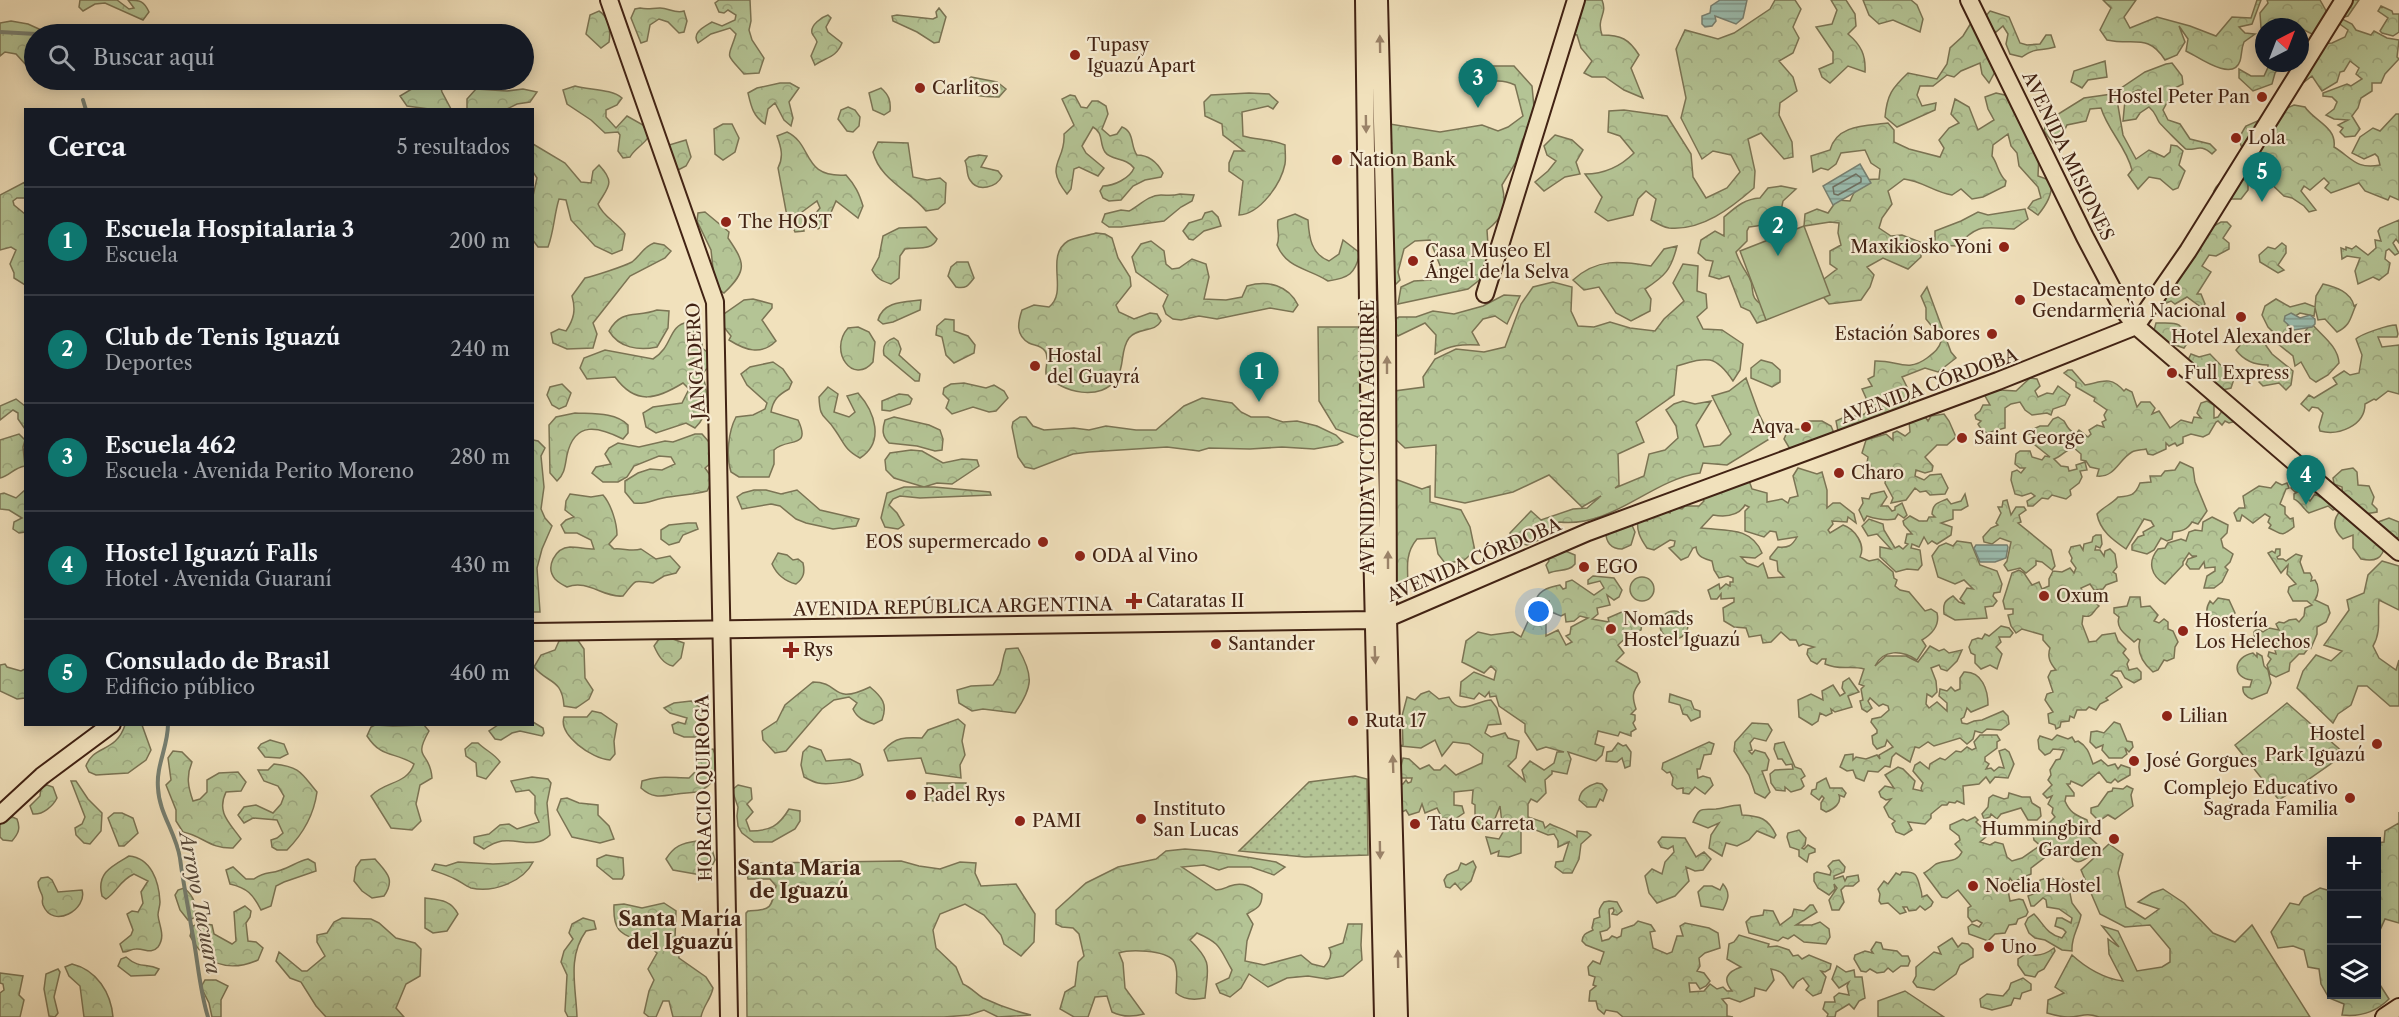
<!DOCTYPE html>
<html lang="es">
<meta charset="utf-8">
<style>
:root{--surface:#171b24;--page:#242831;--text:#f1f3f6;--muted:#9ea1a6;--line:#363941;--accent:#0f766e}
body{margin:0;font-family:"Libre Caslon Text",serif;background:var(--page);color:var(--text)}
.controls{position:absolute;right:18px;bottom:18px;display:grid;overflow:hidden;border-radius:0px;box-shadow:0 3px 15px #0003}
.controls button{width:54px;height:54px;display:grid;place-items:center;padding:0;border:0;border-bottom:2px solid var(--line);background:var(--surface);color:var(--text);font:30px sans-serif}
.compass{position:absolute;left:2255px;top:18px;width:54px;height:54px;border-radius:50%;background:var(--surface);box-shadow:0 3px 15px #0003;rotate:42deg}
.you{position:absolute;left:1539px;top:612px;width:21px;height:21px;margin:-15px;border:4px solid #fff;border-radius:50%;background:#1a73e8;box-shadow:0 0 0 9px #1a73e833}
.badge{display:grid;place-items:center;width:39px;height:39px;border-radius:50%;background:var(--accent);color:#fff;font-size:20px;font-weight:700}
.pin{position:absolute;translate:-50% -50px;filter:drop-shadow(0 2px 3px #0008)}
.pin::after{content:'';position:absolute;top:32px;width:21px;height:18px;background:inherit;clip-path:polygon(0 0,100% 0,50% 100%)}
.list{margin:0;padding:0;list-style:none}
h2{display:flex;justify-content:space-between;align-items:center;height:78px;margin:0;padding:0 24px;font-size:26px}
h2 small{font-size:20px;font-weight:400;color:var(--muted)}
.list li{display:grid;grid-template-columns:39px 1fr auto;gap:18px;align-items:center;box-sizing:border-box;height:108px;padding:0 24px;border-top:2px solid var(--line)}
.list b{display:block;font-size:22px;white-space:nowrap}
.list p{margin:0;font-size:20px;white-space:nowrap;color:var(--muted)}
.list em{font-size:20px;font-style:normal;color:var(--muted)}
.icon{flex:none;width:33px;height:33px;fill:none;stroke:currentColor;stroke-width:2;stroke-linecap:round;stroke-linejoin:round}
.map{position:relative;flex:none;width:2399px;height:1017px;overflow:hidden}
.search{position:absolute;background:var(--surface);box-shadow:0 3px 15px #0003;left:24px;top:24px;width:510px;height:66px;display:flex;align-items:center;gap:15px;box-sizing:border-box;padding:0 21px;border-radius:33px;color:var(--muted);font-size:22px}
.panel{position:absolute;background:var(--surface);box-shadow:0 3px 15px #0003;left:24px;top:108px;width:510px;height:618px;border-radius:0px}
.map>svg:first-child{display:block}
.grass{fill:url(#grass-dots);stroke:#7b7454;stroke-width:1.5}
.forest{fill:url(#forest-crowns);stroke:#7b7454;stroke-width:1.5;fill-rule:evenodd}
.pitch{fill:#b4c495;stroke:#7b7454;stroke-width:1.5}
.water{fill:url(#water-rules);stroke:#778072;stroke-width:1.5}
.lines{fill:none;stroke-linecap:round;stroke-linejoin:round}
.shore{stroke:#6e7062;stroke-width:1.5}
.stream{stroke:#778072;stroke-width:4}
.major-casing{stroke:#422314;stroke-width:20}
.major{stroke:#f1e1bc;stroke-width:16}
.oneway{fill:#9a8268}
.poi-dot{fill:#8f2418;stroke:#f6ecd3;stroke-width:2}
.labels{text-anchor:middle;dominant-baseline:central;stroke-width:4.5;stroke-linejoin:round;paint-order:stroke}
.poi-label{font-size:18px;fill:#422314;stroke:#f6ecd3;text-anchor:start}
.street-label{font-size:18px;fill:#422314;stroke:#f6ecd3}
.neighbourhood-label{font-size:20px;font-weight:bold;fill:#422314;stroke:#f6ecd3}
.water-label{font-size:20px;font-style:italic;fill:#584a3b;stroke:#f6ecd3}
</style>
<div class="map">
<svg width="2399" height="1017" viewBox="0 0 2399 1017">
<defs>
<pattern id="grass-dots" width="8" height="8" patternUnits="userSpaceOnUse" patternTransform="scale(1.5)"><rect width="8" height="8" fill="#b4c495"/><path d="M2 2h.1M6 6h.1" fill="none" stroke="#9ca880" stroke-width="1.8" stroke-linecap="round"/></pattern>
<pattern id="forest-crowns" width="20" height="18" patternUnits="userSpaceOnUse" patternTransform="scale(1.5)"><rect width="20" height="18" fill="#b4c495"/><path d="M2 6a3 3 0 1 1 6 0M12 15a3 3 0 1 1 6 0" fill="none" stroke="#9ca880"/></pattern>
<pattern id="water-rules" width="6" height="5" patternUnits="userSpaceOnUse" patternTransform="scale(1.5)"><rect width="6" height="5" fill="#9bbeb1"/><path d="M0 2.5h6" fill="none" stroke="#809a8f"/></pattern>
</defs>
<rect width="100%" height="100%" fill="#f1e1bc"/>
<filter id="stains"><feTurbulence type="fractalNoise" baseFrequency=".00333" numOctaves="4"/><feColorMatrix values="0 0 0 0 .2 0 0 0 0 .09 0 0 0 0 .02 0 0 0 .5 -.17"/></filter>
<radialGradient id="worn" r=".72"><stop offset=".6" stop-color="#630" stop-opacity="0"/><stop offset="1" stop-color="#630" stop-opacity=".3"/></radialGradient>
<path class="grass" d="M1355,776L1367,779L1368,855L1305,857L1239,851L1309,782Z"/>
<path class="forest" d="M80,0H117L129,9L134,8L128,0C140,0 144,1 149,12L143,20L105,3L95,4L83,11L79,7Z
M719,0H750L751,21L749,30L752,40L764,58L759,73L744,74C724,51 728,60 736,34L730,28L711,34L698,43C691,33 704,27 712,22L722,26L735,20L736,15L728,10L724,13L719,12L715,3Z
M1570,0H1602C1608,15 1596,17 1602,35C1621,35 1629,39 1639,55L1631,68L1643,98L1624,90L1605,77H1592L1584,73L1592,61L1581,48L1577,35L1562,32Z
M1775,0H1795L1801,9L1793,27L1799,38L1793,53L1779,61L1793,77L1797,91L1780,103L1779,115L1792,142L1793,157L1784,159L1761,133L1748,139L1755,171L1754,188C1731,208 1702,231 1669,228C1663,227 1656,223 1651,220L1656,199L1646,191L1638,199L1633,215L1608,221L1595,212L1602,197L1585,174C1604,174 1620,167 1634,153L1620,136L1608,132L1609,111L1624,110L1667,116L1691,154L1693,177L1706,198L1727,188L1740,172L1731,155L1713,151L1702,159L1681,118L1686,98L1676,49L1685,30L1718,39L1734,33L1770,9Z
M1831,0H1846L1855,14L1856,26L1848,34C1861,45 1866,55 1865,72L1848,66L1830,83L1822,77L1819,69L1833,63V52L1816,27L1832,24L1837,10Z
M1863,0H1911L1917,5L1923,19L1920,32L1893,20L1879,24L1869,15Z
M2103,0H2136L2124,17L2130,28L2157,17L2190,26L2216,36L2232,17L2251,18L2257,0H2261L2252,24L2239,27L2245,33L2255,34L2244,42C2241,49 2242,55 2240,61C2233,83 2197,56 2186,51L2188,39L2179,26L2185,42L2177,55L2165,60C2148,33 2134,46 2107,40L2100,30L2111,8Z
M2267,0H2320L2329,16L2324,32L2312,34L2302,29L2309,56L2320,44L2332,43L2345,37L2348,30L2337,22L2348,0H2359L2348,16L2340,18L2352,24L2356,30L2371,35L2374,31L2387,38L2399,40L2397,57L2399,59L2385,74L2381,83H2372V91L2361,98L2358,108L2352,116L2360,129L2355,136L2345,137L2340,132L2343,128L2338,125L2348,120L2334,119L2326,115L2334,109L2337,102L2332,97L2323,96V93L2347,84L2351,86L2362,79L2356,74L2359,68L2350,61L2344,71L2340,72L2337,82L2322,91L2312,76L2304,82L2299,79V64L2291,63H2300V27H2264V32L2261,28L2260,13L2268,3Z
M2381,6L2392,11L2393,14H2399V32L2393,36L2382,33L2380,31L2388,18L2378,11Z
M640,8C648,10 652,8 660,8C669,8 675,14 684,11L687,21L684,32L679,33L668,22L659,19L650,25L647,41L641,43L631,18L635,9Z
M939,8L946,17L939,42L934,43L917,32L893,21L892,16L897,15L933,19L937,17L936,12Z
M599,11C609,17 611,31 609,42L601,48L586,34L590,15Z
M1990,11L2009,17L2020,43L2027,45L2040,44L2046,35H2051L2055,47C2040,52 2038,46 2022,57L2010,54L2006,44L2008,34L2003,26L1996,32L1987,27L1983,19Z
M828,15L831,18L826,27L828,32L842,43C836,58 826,57 815,65L811,56L817,42C816,38 813,36 812,33C810,25 822,17 828,15Z
M11,21L28,24L50,34H34V56L27,66L16,54L5,52L0,56V23Z
M1971,23L1988,38L1996,70L1989,83L1982,74L1980,63L1961,71L1954,77L1947,75L1933,86H1920L1917,95L1922,106L1936,103L1935,110L1897,127L1885,117C1887,95 1892,88 1908,73L1937,79L1947,64L1950,48L1963,36Z
M2105,61L2107,77L2088,80L2082,88L2071,82L2074,71Z
M2172,63L2182,76L2183,84L2175,88L2163,110L2168,120L2180,124L2190,139L2210,144L2216,150L2212,154C2200,143 2196,151 2186,149C2184,148 2160,124 2159,122C2155,115 2156,113 2149,107L2140,113L2136,119L2123,121L2125,100L2142,98L2147,91L2138,90L2117,100L2123,135L2136,159L2149,150L2164,157L2170,152L2171,145L2177,146L2183,151L2179,165L2185,171L2178,188L2173,190L2160,179L2149,177L2138,189L2128,175L2132,170C2126,146 2108,131 2101,108L2090,109L2086,121L2067,125L2060,140L2053,143L2044,131L2047,121L2084,98L2112,94L2145,72L2166,64Z
M2270,63H2282L2275,73L2272,84L2253,91L2239,78V69L2251,76H2264Z
M1491,66H1514L1532,86L1535,118L1522,141L1516,162L1502,185C1507,206 1504,217 1487,230L1489,260L1482,278L1468,289L1398,304L1401,287L1414,281L1431,280L1441,268L1430,240L1415,241L1404,249L1398,272L1400,280L1386,294L1379,296L1376,273L1385,258L1367,180L1377,162L1390,124L1440,132L1482,125L1498,131L1508,127L1523,116L1515,85C1500,78 1488,81 1472,88L1469,76Z
M971,77L997,82L1006,89L999,97C983,96 973,99 963,84Z
M780,83H790L799,88L789,102L793,118L791,126L784,120L775,103L768,109L765,124C753,116 751,106 748,93L757,88Z
M420,84H440L442,92L451,109H429L407,106L400,96Z
M575,86C590,90 612,89 622,98L617,105L606,110V117L616,128L627,116L643,125L649,136C644,145 635,148 630,157L623,158L618,151L620,135L618,132L605,133L591,120L567,104L563,90Z
M881,88C889,95 891,101 890,111L884,115L873,110L869,93Z
M476,89L507,91L523,89L537,92L530,102L517,104L507,109H467V99Z
M1249,93L1269,94L1278,102L1273,109L1268,106L1242,112L1243,136C1257,140 1272,139 1285,145C1285,151 1286,159 1285,164C1281,184 1260,214 1239,215L1243,181L1229,171V163L1234,151H1244L1223,135L1222,124L1205,116L1204,102L1211,95Z
M1996,93L2009,96L2039,153L2038,176L2052,181C2052,195 2047,204 2038,215L2028,208L2033,201L2041,198L2038,187L2019,166L2017,153L2011,146L2008,134L1993,145L1992,156C1998,164 1998,174 2006,181L2005,186L1983,197L1972,199L1961,189L1952,195C1934,192 1922,181 1904,179L1888,191L1892,204L1882,218L1879,228L1891,236L1902,235L1920,242L1921,257L1908,269L1883,258L1867,267L1874,275L1870,287L1861,300L1829,304L1824,298L1820,282L1837,269L1830,264V251L1841,245L1838,233L1839,223L1830,222L1804,226L1805,214L1817,209L1828,213L1837,200L1850,201L1860,180L1879,179L1880,169L1871,163L1865,150L1841,153L1836,164L1828,170L1821,168L1813,172L1811,156L1830,150C1837,124 1867,126 1888,123L1894,130V142L1909,149L1940,157L1944,148L1939,140L1949,128L1959,123L1951,114L1955,99L1969,107L1978,130L1994,120L1988,109L1985,97Z
M1070,95L1075,96L1081,107L1087,108L1092,101H1098L1106,106L1108,114L1102,129L1110,136L1117,134L1122,127C1135,132 1130,146 1137,155C1149,155 1157,162 1163,173L1161,177L1145,180L1133,186L1121,200L1109,201L1103,198L1100,191L1103,186C1114,186 1130,178 1134,168C1126,157 1111,161 1105,152C1099,143 1104,133 1093,127L1082,146L1086,153L1104,168L1098,176L1079,167L1074,169L1071,189L1067,194C1043,164 1066,162 1064,134L1074,125L1062,99Z
M2294,105L2305,107C2314,121 2337,127 2334,147C2351,157 2356,170 2380,165L2378,157L2375,154L2364,159L2352,153L2360,137L2373,128L2380,131L2396,114H2399V200L2390,196L2388,200L2365,191L2359,183L2331,193L2325,188L2329,183L2324,178L2310,190L2304,186L2301,191L2316,210L2309,212L2304,206L2292,198L2284,196L2266,179L2255,177L2254,180L2248,181V190L2241,199H2228L2213,196C2213,184 2225,182 2231,173C2236,167 2240,159 2245,152C2237,142 2239,136 2246,126Z
M848,107L855,110L860,117L859,126L853,132L847,131L838,119L841,110Z
M723,124H732L739,138L735,152L723,160L715,154L714,129Z
M787,132C814,145 801,178 846,175C855,185 859,193 863,206L858,218L836,201L826,224L818,229L811,225L810,220L820,208L817,201L802,212L804,231L795,232L786,211L778,168C784,157 781,147 777,136Z
M1555,135L1572,140L1583,150L1576,162L1580,174L1565,177L1544,191L1535,182L1548,171L1556,161L1547,155L1544,146Z
M686,140L691,157L686,166L678,170L669,161V145Z
M878,142L908,143L913,177L927,180L940,178L946,183L945,203L938,209L926,211C909,190 880,180 873,152Z
M533,144L565,163L581,182L591,183L593,171L599,165C616,183 608,187 598,204C603,217 617,222 625,234L622,250L612,254L595,246L571,220L566,200L559,199C554,215 554,231 548,247H538L532,239L533,196L537,178L533,172Z
M979,155L987,156L981,167L998,171L1002,176C997,187 978,193 970,180C966,175 968,167 965,161L969,157Z
M25,182V198H17L13,201L14,205L25,214V285L14,278V273L10,264L16,250L11,247L0,250V195Z
M1781,186L1796,189L1783,201C1780,222 1768,225 1749,227L1747,231V241L1736,252C1739,262 1744,269 1749,277C1757,291 1745,296 1767,308L1766,320L1757,323L1750,311L1741,307L1729,276L1719,279L1709,276L1713,261L1706,260L1698,253L1701,240L1715,231L1724,236V217C1736,207 1744,199 1760,198L1768,188Z
M1180,194L1194,195L1192,201L1181,207L1164,221L1121,227H1109L1102,222L1105,214L1121,210L1129,211C1139,206 1148,195 1161,195C1168,195 1172,196 1180,194Z
M2025,209L2028,219L2014,229C1985,228 1979,222 1957,246L1935,245V231L1961,221L1978,212L1988,215Z
M1212,211L1218,217L1221,226L1204,231L1193,240L1189,239L1183,231L1189,223L1202,219L1205,213Z
M705,212L729,232L728,238C745,263 748,270 724,293L715,287L711,250L697,221L698,213Z
M1295,214L1308,220C1309,237 1311,254 1329,261L1339,254L1343,240L1360,253C1355,274 1349,278 1328,281C1308,268 1287,269 1277,245C1281,235 1276,229 1278,220Z
M2399,220V243L2396,239L2393,243L2399,253L2395,255L2389,249L2386,251L2385,259L2390,263L2388,273L2379,280L2373,277L2358,284L2355,271L2360,258L2347,256L2342,259L2341,248L2346,250V247L2352,249L2356,246L2368,255L2376,248L2375,240L2381,241L2378,231L2380,228Z
M2221,222H2227L2231,226L2223,238L2229,243V249L2216,256L2209,255L2202,266L2211,272L2197,294H2201L2205,304L2202,308L2187,297L2175,304L2171,301L2157,307L2210,228Z
M926,227L937,239C932,251 917,247 905,249L900,256L899,278L891,284C882,281 877,279 872,270L879,257L883,236L899,228Z
M1096,233L1105,234L1112,238L1118,258L1130,277L1131,286L1116,305L1119,312L1134,319L1150,313L1157,314L1161,321C1155,333 1138,327 1129,338C1120,350 1125,365 1117,378C1102,402 1061,393 1046,374C1045,366 1050,357 1045,351C1040,344 1034,346 1029,343C1015,335 1018,322 1022,310L1034,305L1049,307C1069,292 1044,256 1068,241C1076,237 1087,236 1096,233Z
M1151,241L1164,251L1166,264L1172,269L1179,268L1192,259L1206,264L1209,277L1204,299L1226,300L1242,297L1247,286C1268,280 1288,285 1298,305L1293,312L1270,308L1217,319L1199,316L1181,320L1173,319L1166,314L1163,306L1168,295L1136,272L1132,257L1141,244Z
M654,243L664,245L671,251L665,258L630,276L593,323L597,334L593,348L567,349L553,343L551,333L559,329L566,331C574,319 576,310 572,296L585,278C594,276 625,266 632,262C641,255 643,247 654,243Z
M2282,243L2286,246V253L2278,265L2284,270L2278,273L2260,262L2259,255L2268,247L2275,249Z
M1677,246C1671,270 1665,276 1645,289L1651,299L1650,311L1631,321L1616,313L1599,287L1584,290L1573,280C1597,258 1620,261 1651,266L1664,249Z
M957,262H968L974,278C968,286 966,289 956,287L948,276L951,267Z
M1683,264L1698,266L1697,291L1706,294L1707,308L1697,317L1703,329L1722,330L1743,344L1740,370L1733,381C1715,354 1707,357 1677,366L1674,395L1636,422L1644,442L1618,454L1619,485L1615,488L1644,476L1649,454L1665,450L1678,438L1676,426L1666,410L1674,404L1683,401L1695,404L1711,401L1696,425L1704,447L1720,445L1731,434L1712,396L1729,391L1746,378L1759,414L1771,438L1727,465L1703,463L1700,473C1650,480 1613,528 1559,522L1553,534L1527,545L1512,541L1510,533L1531,511L1541,520L1573,509L1587,508L1601,496L1582,507L1549,475L1513,492L1465,503L1435,497L1436,445L1405,448L1391,435L1387,392L1424,387L1423,377L1435,359L1456,349L1484,352L1505,347L1521,304L1533,287L1553,282L1572,287L1571,311L1578,326L1594,327L1610,322L1630,328L1655,331L1664,319L1684,301L1673,283Z
M2323,284C2336,287 2351,292 2354,306L2356,305C2350,318 2351,325 2337,332L2325,319L2318,320L2315,308L2314,316L2300,313L2287,321L2289,331L2293,334L2304,333L2311,323C2322,336 2338,346 2339,363L2328,375L2316,382L2310,378L2301,362L2295,366L2293,356L2277,343L2274,333L2268,327L2262,315L2265,306L2276,299L2290,307L2305,303L2315,307L2316,296Z
M1927,287L1951,352L1956,358L1938,372L1925,368L1902,377L1910,393L1908,415L1838,431L1836,421L1849,415L1859,417L1866,413V398L1862,389L1872,386L1868,379L1874,376L1875,361C1897,360 1907,373 1927,358C1935,352 1939,349 1942,339L1926,319V308L1921,296Z
M1504,295L1520,296L1507,324L1495,316L1483,319L1472,332L1479,345C1462,344 1450,345 1435,354L1436,335L1425,323L1398,336L1387,323L1399,317H1416L1433,311L1454,314L1483,306Z
M753,299L772,304V308L762,320L776,341C761,356 745,350 729,340L731,336L723,326L724,314L744,300Z
M921,300L920,310L893,322L883,324L878,320C883,301 905,302 921,300Z
M657,310L669,311L668,328L657,347C639,351 619,348 609,331C622,308 636,318 657,310Z
M945,319L954,320V331L968,336L975,345L974,353L954,363L946,355L942,337L936,335L937,326Z
M688,322L702,333V348L711,355L713,362L702,374C709,393 710,414 695,428L686,423L656,433L646,427L643,413L653,407L682,403L689,389L683,383C657,399 636,406 615,377L587,379L580,368L584,358L605,350L653,359C674,346 667,326 688,322Z
M2156,323C2178,323 2181,320 2188,342L2184,348L2175,345L2167,348L2153,334Z
M2396,325L2398,334L2397,337H2378L2382,347L2399,345V394L2388,391L2376,400L2374,399L2365,404C2365,426 2338,436 2320,431L2319,427L2323,413L2318,408L2312,407L2309,411L2301,404L2309,395L2314,398L2337,384L2333,378L2344,371L2350,375L2359,373L2362,355L2356,339C2361,334 2388,325 2396,325Z
M858,327L869,332L875,342L873,362C853,386 828,351 848,328Z
M1318,327H1359L1360,383L1364,424L1360,427V438L1336,429L1319,401Z
M894,338L898,341L901,349L899,355L920,374L919,381H915L884,355C882,346 885,341 894,338Z
M2242,339L2254,344L2262,340L2272,354L2293,371L2291,385L2286,390L2279,383L2263,386L2259,382L2268,371V365C2255,365 2244,361 2236,350L2242,343Z
M2191,354L2199,357L2210,354L2234,379L2231,388L2214,392L2185,366Z
M1761,360L1772,363L1780,370V382L1772,387L1751,378V368Z
M773,362L783,369L792,382L789,389C778,395 773,400 771,412L798,420C812,450 787,437 774,450V464L769,477H739L731,472C726,456 728,432 736,417L753,415L765,409L767,403L747,385L741,374L750,367Z
M2068,370H2072L2085,385C2102,382 2110,375 2124,391L2126,389L2132,392L2137,407L2141,402H2150L2155,408L2152,414L2159,411L2170,428L2181,420L2192,423L2194,417L2201,418L2197,413L2201,403L2207,401L2214,405V418L2218,417L2222,411L2237,421L2229,423L2225,421L2222,425L2218,421L2216,422L2209,434L2203,437L2191,434L2183,437V443L2177,446L2175,443L2169,446L2166,443V449L2153,455L2148,454L2146,449C2142,450 2136,450 2132,452C2119,459 2115,478 2097,476L2099,469L2090,467L2086,461L2081,460V454L2074,448C2066,449 2061,457 2054,459L2061,466L2068,467L2069,471L2077,469L2076,465L2085,462L2087,470L2080,471L2082,477L2079,483L2070,490L2071,495L2066,499L2052,495L2048,499L2042,498L2033,506H2028L2027,501L2035,496L2031,493L2022,496L2015,494L2011,480L2012,472L2017,470L2021,473L2025,468H2020L2015,464L2016,454L2020,451H2030L2032,457L2042,460L2045,456L2050,457L2035,445L2032,439L2034,436L2029,434L2031,430L2040,426H2048L2053,419L2058,417L2064,421C2068,427 2068,430 2076,434L2079,430L2088,437L2091,434L2089,430L2097,425L2104,427L2102,422L2106,420L2104,415L2107,410L2094,401L2095,398L2076,387V382L2064,373Z
M2030,378L2037,379L2040,386L2035,391L2038,397L2047,393L2053,394L2058,386L2070,395L2065,405L2053,409L2051,415L2047,413L2032,415L2025,410L2020,402L2011,404L2005,408V428L1987,433L1981,429L1978,424L1981,421L1976,419L1975,415L1980,411L1983,405H1990L1984,394L2000,387V390L2016,391Z
M964,383L986,388L994,385L1004,391L1008,398L996,411L989,412L973,407L952,414L946,408L949,400L943,394L944,388L951,384Z
M562,384L571,393L566,406L559,409L552,405L547,395L550,387Z
M828,387L838,394L834,412L849,417L855,412L847,396L858,393C875,412 885,442 860,458C844,449 845,444 835,430C824,413 820,421 819,397Z
M899,394L908,395L912,399L910,404L890,411L882,410V401Z
M1202,398L1232,403L1241,412L1251,417H1268L1283,422L1297,421L1317,426L1336,435L1343,442L1337,445L1314,449L1282,447L1250,449L1209,448L1199,451L1167,447L1089,452L1073,454L1034,469L1025,467L1018,457L1012,427L1013,422L1020,417H1026L1033,426L1044,430L1074,428L1089,430L1106,426L1136,430H1156L1184,406Z
M16,399L25,406V429L18,419V413L13,410L0,420V406Z
M575,413C593,414 615,412 628,425V433L623,439C599,427 575,420 567,455C565,465 565,474 557,481L550,473L549,425L556,417Z
M1944,414L1949,421L1956,437L1947,445H1937L1925,457L1933,466L1932,471L1925,473L1916,470L1915,476L1924,480L1930,475L1941,474L1948,488L1945,494L1930,495L1926,491L1920,492L1915,488L1906,500L1891,503L1893,498L1885,483L1886,476L1871,471L1867,463L1868,457L1862,453L1866,440L1886,434L1893,440V433L1897,431L1905,436L1910,432L1909,421L1917,416L1926,418L1928,421L1931,416Z
M894,417L929,425L940,430L943,439L942,450L935,451L917,446L889,443C882,436 882,430 885,420Z
M1806,421H1822L1831,426L1836,438L1812,441L1790,449L1784,439L1788,430L1800,429Z
M19,434L25,440L23,447L25,466C13,468 10,476 0,478V440Z
M695,434H702L716,450L712,462L705,468L713,479L707,491C692,495 678,495 663,498C652,500 645,505 634,503L625,492V481L638,473L650,469L662,470L675,464L671,457L659,456L634,466L627,477L618,482H603L592,473L596,467L611,464L605,454L609,448L618,443L639,447L665,441L673,442Z
M533,440L538,441L545,448L541,456L544,487L541,509L545,518L552,526L542,549L537,568L540,612H533Z
M911,450L922,451L943,463L962,459L977,460L979,466L952,484L937,483L924,487L894,478L886,470L885,460L890,453Z
M2180,462L2193,468L2195,482L2207,511L2198,524L2192,522C2187,530 2182,531 2173,532L2172,539L2167,541L2161,538L2154,550L2147,554L2132,550V545L2138,537L2144,535L2143,532L2154,526L2151,521L2144,519L2126,549C2113,540 2100,531 2097,514C2103,507 2112,504 2118,497C2130,496 2135,496 2140,483L2151,482L2150,476H2161L2165,471L2175,470Z
M1798,468L1817,474L1822,472L1827,490V508L1833,503H1840L1854,514L1856,523L1848,517L1847,522L1832,521L1833,524L1828,530L1830,533L1843,525C1855,529 1866,545 1860,557L1869,561L1878,559L1893,572L1894,578L1897,580L1895,586L1900,590L1909,592L1925,611L1931,609L1937,613C1940,625 1932,634 1922,640L1926,646L1917,660C1902,650 1883,649 1875,666L1886,656H1906L1918,662L1930,646L1939,651L1944,649L1949,653L1962,650L1957,661L1947,671L1941,669L1939,665L1931,668L1936,681L1937,692L1932,697L1927,694L1926,704L1929,708L1937,702L1947,711V703L1939,696L1940,689L1947,691L1951,687L1955,691L1960,689V678L1964,672C1982,671 1988,690 1988,705L1971,712L1967,708L1964,717L1961,719L1962,723L1967,724L1974,721L1982,720L2003,711L2008,716L2009,724L2001,730L1987,729L1982,733L1975,731L1973,739L1967,744L1960,738L1934,746L1928,742L1919,748L1915,747L1910,762L1896,753L1892,757L1890,767L1885,766L1878,772L1868,771L1864,781L1856,778L1853,770L1847,771L1840,767L1845,755L1853,754V760L1856,757L1866,759L1877,755L1880,759L1879,755L1893,747L1887,740L1885,746L1877,749L1873,744L1872,736L1877,733V730L1871,722L1872,719L1881,717L1889,710L1888,706L1883,704L1879,706L1870,698L1868,701L1872,708L1867,712L1862,709L1860,701L1863,700L1861,689L1864,686L1859,684L1864,669C1850,665 1841,671 1825,664L1826,659H1822L1817,664L1811,661L1807,654L1808,649L1814,647L1803,644L1799,646L1796,640H1790L1781,632L1771,642L1763,643L1761,635L1749,637L1746,628L1734,627L1724,621L1723,608L1734,602V598L1721,599V594L1717,599H1711L1708,590L1719,584L1720,589L1726,584L1730,586V582H1733V578L1728,576L1719,578L1714,570L1712,561C1703,558 1697,557 1696,547L1693,548L1688,557L1681,560L1669,548L1674,546L1675,541L1670,540L1654,550L1647,548C1640,538 1636,530 1638,518L1647,521L1644,515L1657,508L1670,513L1672,507L1682,509L1685,506H1699L1704,501L1698,492L1712,485L1724,491L1725,480L1746,472L1752,489L1767,493V502L1782,499L1788,503L1790,498L1798,496L1793,476ZM1745,505L1749,507L1745,511V531L1764,537L1770,531L1776,532L1778,540L1797,537C1792,546 1788,548 1778,547L1770,557V559L1777,561L1778,571L1784,577L1768,578L1763,563L1758,567L1747,563L1741,557L1755,558L1762,553C1751,526 1725,531 1701,528L1713,515C1725,517 1738,517 1745,505Z
M2353,468L2357,472L2358,485L2369,486L2374,497L2372,504L2377,509V512L2365,514L2343,498L2342,487L2334,484L2333,478L2342,470Z
M2301,477L2307,487L2304,494L2310,501L2315,494L2320,497L2322,494L2337,508L2333,510L2328,506L2309,513C2304,510 2301,502 2294,499V494L2299,491L2295,492L2291,488L2293,482Z
M1395,479L1422,489L1430,486V502L1461,510L1470,527L1475,551L1463,561L1445,563L1438,554L1435,538L1417,539C1406,552 1407,565 1408,582L1401,586L1392,575Z
M2276,482L2282,485L2287,483L2289,488L2286,489L2280,504L2285,507V514L2290,519L2293,518L2294,527C2280,537 2284,535 2269,528L2271,525L2268,522L2270,517L2265,514L2253,523L2242,515L2240,521H2237L2234,513L2239,508H2245L2243,496L2259,486L2271,488Z
M904,487H934L990,492L991,495L920,498L900,496L893,499L889,505L897,513L904,525L898,529L885,527L881,518L887,493Z
M25,490V532L19,533L13,529L14,522L22,518L9,510L0,509V494L4,493L16,498Z
M754,490H766L781,494L797,490L820,510L859,519L856,526L833,529L806,523L796,519L780,506L771,504L742,509L737,497L743,493Z
M1884,491L1887,497L1881,506H1888L1892,511L1895,510V507L1902,503L1907,515L1904,518L1898,514L1895,519C1886,521 1876,519 1867,516L1864,521L1859,510L1863,503L1862,498L1869,499L1871,494Z
M570,494L591,497L603,495C611,504 617,523 617,535L609,544L614,549C623,548 632,552 641,549L656,559L670,556L680,567L676,573L664,576L653,583C632,580 637,579 623,596C603,598 588,579 567,587C563,585 558,582 555,579C545,567 555,548 570,547C578,547 586,549 594,549L591,540L577,533H565L561,525L566,520L574,517L565,510L566,501Z
M1965,494L1968,506L1961,510H1953V519L1941,523L1952,527L1951,535L1937,544L1932,541L1928,544L1924,537L1919,547L1912,544L1911,548L1920,550L1922,565L1918,570L1907,569L1896,572L1880,557V547L1891,549L1877,534L1868,536L1862,526L1869,519L1883,524L1884,530L1895,548L1899,546L1903,549L1908,544L1905,543L1907,534H1912L1904,525L1903,521L1910,516L1919,521H1927L1929,517H1935L1932,514C1933,503 1938,503 1947,499L1951,504L1961,501Z
M2007,500L2011,515L2016,507H2024L2026,510L2019,515L2021,522L2018,523L2051,550L2055,566L2052,570L2042,562L2036,561V565L2026,573L2020,568L2008,571L2004,565L2007,561L2011,542L2000,538L1992,544L1984,542L1983,537L1991,528L1998,525L1996,523L2001,513L1998,507H2002L2003,501Z
M2341,510L2375,523L2389,518L2399,522V537L2385,544C2383,559 2375,562 2361,559L2353,548V535L2343,539C2333,530 2332,520 2341,510Z
M2212,517L2228,525L2227,533L2221,539L2223,547L2233,554L2230,562L2225,567L2228,570L2222,582L2214,588H2204L2207,576L2215,571V567L2205,568L2204,562L2199,569H2190L2186,564L2188,559L2197,556H2192L2189,553L2183,562V565L2165,584C2151,576 2147,562 2158,549L2165,548L2168,543L2181,539L2186,541L2189,532L2195,530L2202,531L2203,522Z
M688,523H696L698,529L683,535L679,542L669,545L661,539V530L669,525Z
M1631,523L1635,532L1631,545L1622,549C1611,549 1605,542 1606,530Z
M2096,535H2101L2102,544L2100,548L2096,546L2095,550H2100L2104,556L2105,551L2110,549L2115,554L2117,567L2113,572L2116,574L2117,581L2106,585L2103,589L2094,590L2090,584L2081,588L2084,594H2094L2092,600L2099,606C2092,612 2093,618 2083,616L2082,624L2089,642L2096,641L2102,635L2115,633L2118,641L2126,649L2123,653L2129,660L2127,664L2129,670L2137,668L2141,672V679L2134,683L2125,678L2121,671H2115L2111,675L2117,678L2122,687L2106,698L2108,700L2100,704L2096,710L2089,707L2086,710H2077L2074,718L2070,716L2069,721L2061,722L2060,727L2056,729L2055,725L2049,723L2048,714L2053,712L2045,700L2047,694L2053,692L2048,677L2051,671L2056,670C2050,663 2047,657 2050,648L2043,640V635L2022,629L2016,633L2011,626L2008,615L2013,614V609H2005L2003,601L2012,573L2019,570L2024,573L2032,585L2039,582L2042,589L2049,586V579L2053,571L2062,572L2070,568L2074,573L2076,568L2071,561L2072,558L2069,552L2071,547L2080,545L2083,550L2084,544L2092,542L2093,537Z
M1957,541L1971,543L1980,565L1997,571L2002,584L2000,592L1994,593L1993,596L1997,601L1993,606L1985,607L1987,618L1955,620L1944,614C1943,604 1944,601 1953,596L1959,602L1965,604L1960,599L1967,588L1973,589L1964,580L1955,584L1938,577L1932,556L1939,546L1946,543L1953,546Z
M2276,549H2280V555L2277,557L2278,559H2283L2286,561L2296,554L2302,556L2300,562L2304,573H2310L2312,577L2311,581L2315,580C2320,587 2318,595 2315,600L2328,606L2330,613L2326,622L2317,627V634L2311,648L2310,646L2304,654H2299L2290,663L2289,671L2276,677L2270,674L2267,665L2271,659L2268,656L2269,652L2276,654L2275,650L2285,646L2288,648L2292,642L2286,640L2278,647L2268,645L2265,648H2259L2255,645L2254,632L2257,629L2263,632L2269,628L2279,630L2276,624L2279,622L2284,623L2289,620L2296,619L2299,622L2304,616L2305,608L2312,605L2307,601H2293L2288,592L2289,587L2296,584L2287,574L2288,565L2281,573L2268,553L2272,551L2275,553Z
M1563,550L1575,555V564C1569,572 1558,569 1549,573L1546,565L1549,561L1546,554Z
M778,553L787,555L793,560L798,559L803,563C805,572 804,578 796,584C784,581 777,575 772,564Z
M2382,561L2399,566V610L2379,600C2377,616 2382,631 2373,646L2379,658L2396,670L2399,660V706H2390L2367,686H2358L2351,705L2338,714L2333,723L2297,688L2303,671L2316,655L2331,661L2342,651L2324,645L2349,610L2347,600L2364,593L2368,575Z
M1593,576L1614,578L1622,590L1619,597L1614,600L1607,595L1610,605L1597,608L1598,614L1592,619L1609,622L1608,618L1624,611L1634,614L1642,622L1641,630L1630,634L1618,645L1624,653L1616,661L1637,673L1640,682C1632,692 1632,697 1636,709L1631,714L1635,715V720L1633,723L1636,729L1631,732V736L1620,732L1618,736L1598,731L1595,744L1604,747L1602,755L1596,761L1568,752L1571,759L1567,774L1552,771V774L1545,780L1546,793L1537,802L1531,799L1528,804V817L1543,822L1545,828L1550,824C1558,828 1570,831 1577,837V831L1587,832L1591,835L1581,844L1579,859L1572,873H1563L1555,867L1556,862L1563,861L1569,842L1558,847V841L1554,834L1548,835L1521,824V853L1509,857L1498,856L1499,851L1491,854L1486,837L1499,839L1503,832L1500,806L1490,831L1483,830L1475,820V805L1472,803L1473,790L1454,792V805L1462,806L1464,813L1455,819L1442,818L1437,808L1425,813L1422,804L1419,812L1409,815L1406,810L1398,814L1390,784H1403L1406,780L1408,783L1411,782L1412,778H1401L1399,775L1403,758L1409,759L1420,769L1429,765L1434,770H1440L1445,765L1456,775L1482,763L1483,754L1469,744L1453,742L1442,756L1435,740L1421,748L1400,746L1403,745L1402,716L1407,697L1415,700L1421,694L1429,691L1439,699L1449,697C1459,717 1475,701 1491,700L1497,708L1501,724L1488,725L1485,733L1491,737L1505,733L1508,738L1519,741L1516,758L1508,766L1525,781L1522,770L1530,761L1544,770L1554,763L1557,752H1564L1546,747L1537,750L1525,732V724L1499,706L1496,696L1490,697L1489,692L1485,697L1479,693L1474,699L1460,696L1461,682L1474,672L1494,680L1496,671L1491,666L1484,673L1462,662L1466,641L1478,632L1491,635L1513,632L1521,637L1530,617L1542,618L1546,624V636L1558,630L1566,645L1572,642L1566,636L1570,634L1571,627L1588,618L1580,616L1574,621L1566,622L1565,614L1561,616L1551,612L1549,601L1545,604L1539,603L1536,599C1541,589 1550,587 1560,585L1563,589L1566,588V582L1572,580L1594,595L1604,588L1600,581L1588,584V580Z
M1630 589a12 12 0 1 1 24 0a12 12 0 1 1-24 0Z
M2130,597H2140L2141,607L2150,606L2158,615L2154,621L2159,623L2164,619L2168,622V629L2173,631L2178,642L2175,647L2174,658L2167,661L2164,660L2158,670L2153,672C2144,664 2136,653 2140,640L2138,639L2134,642C2127,635 2115,629 2119,617L2114,613V608L2127,606Z
M2218,598L2229,600L2235,613L2228,618L2224,617L2220,622H2215C2207,616 2204,611 2210,601L2213,604Z
M1660 625a14 14 0 1 1 28 0a14 14 0 1 1-28 0Z
M2001,626L2009,628L2013,633L2010,637H1999L2001,642L1996,647L2002,654L1997,669L1990,665L1981,669L1975,663V655L1971,653L1969,647L1972,640L1978,638L1982,639L1985,634L1989,636Z
M667,637L684,643L681,658L673,666C663,664 658,655 654,646L659,639Z
M567,638L577,639L584,649L585,678L593,690L589,699L576,708L564,706C562,678 548,684 534,667L541,655L555,650L559,641Z
M1018,648C1034,676 1033,687 1015,713L983,709L972,711L959,703L957,690L971,686L993,685C1004,672 1000,664 1006,649Z
M2253,653L2257,657V653L2262,656L2264,666L2268,670L2271,683L2267,693L2252,699C2246,697 2242,694 2243,687H2250L2252,680C2231,678 2233,657 2253,653Z
M5,664L7,667L21,671L25,669V698L17,699L0,691V665Z
M1849,678L1859,692L1848,696L1852,707L1835,712L1831,709L1832,713L1826,716L1820,713L1818,721L1812,725L1799,717L1798,700L1811,694L1823,700L1822,691L1833,685L1840,696L1845,693L1842,688L1843,682Z
M813,682C841,682 831,706 870,687C882,697 888,704 882,720L874,724C864,721 857,718 853,709L857,703L849,697L834,700L822,709L786,751L775,753L763,740L762,731L777,721L785,705Z
M1670,694L1691,701L1694,709L1700,711V717L1691,721L1687,715L1683,714L1680,705L1669,702Z
M691,701L699,706C702,715 703,729 697,737H684L674,733L672,725L678,722L685,724L687,718L670,713L664,708L674,703Z
M2287,703L2345,754L2279,800L2235,745Z
M592,711L601,713L617,724L614,741L615,754L610,760C592,759 558,735 564,717H587Z
M958,719L965,725L962,741L965,755L960,765L961,778L926,773L921,758L888,761L884,750C895,737 906,737 922,738L928,730Z
M533,722L543,728L544,733L542,736L520,731L512,733L501,740L495,739L489,731L498,725L532,724Z
M2114,722L2120,724L2127,741L2132,742L2133,747L2129,752L2125,748L2127,754L2122,758H2109L2102,750L2103,745L2096,748L2090,742L2091,732L2097,731L2104,733Z
M1752,723L1768,724L1772,730L1766,741L1754,738L1750,743L1752,750L1749,751L1752,754L1755,750L1765,753L1769,760L1767,770L1762,771L1770,792L1765,798L1755,793L1749,775L1734,751L1735,742Z
M125,725H142L151,750L146,760L128,773L96,775L89,772L86,766C93,745 116,753 125,725Z
M375,725L393,726L424,725L429,731C412,761 430,750 432,778L420,785L416,804L421,821L412,830L391,828L371,796C384,781 407,785 414,764C394,751 382,759 367,736L371,727Z
M1980,735H1997L2000,740L1997,742V748L1985,757V761L1989,764L1986,769L1991,768L1994,771L1999,767L2004,768L1999,751L2005,749L2009,752L2014,764L2008,778L1995,777L1990,783L1986,777L1979,784L1963,786L1964,804L1957,801L1955,803L1949,802L1947,805H1942L1931,814V818L1925,824L1908,822L1912,830L1904,835L1896,832L1892,824L1895,821L1889,817L1884,807L1891,799L1886,800L1881,797L1879,792L1885,786L1894,788L1885,775L1898,767L1903,769L1915,781L1913,789L1922,791L1921,788L1923,783L1913,771L1915,765L1920,762L1929,769L1930,764L1940,758L1945,760L1956,751L1961,752L1967,747L1972,750L1976,748L1974,742Z
M2057,735L2068,739L2072,737L2075,742L2078,741C2088,747 2089,753 2093,764L2101,760L2108,766L2115,764L2118,769L2121,765L2130,768V775L2118,782L2115,779L2111,783L2107,782L2099,772L2082,786L2071,781L2070,784H2067L2074,793V796H2066L2065,801C2070,813 2076,815 2087,820L2088,824L2082,825L2080,829L2097,844L2099,849C2084,860 2075,872 2066,847L2054,850L2045,848L2046,845L2042,847L2034,840L2032,830L2040,826L2043,822L2047,825L2055,817L2052,813L2053,808L2048,804L2052,796L2047,798L2043,794L2052,785L2048,780L2051,775L2050,770L2056,760L2060,759L2064,750L2053,749L2050,753L2045,755L2039,749L2038,740L2040,736L2052,740Z
M270,740L284,744L288,754L280,758L265,757L258,748L261,744Z
M1709,742L1714,744L1711,754L1704,755L1700,769H1697L1698,778L1703,776L1710,778L1713,785L1705,794L1695,787L1689,794L1683,793V788L1677,789L1672,785L1673,778L1670,772L1667,773L1662,769L1663,763Z
M1784,742L1795,767L1801,769L1805,776L1801,779L1804,786L1801,789L1791,792L1785,787V791L1776,790L1771,783L1770,774L1775,770L1793,769L1792,764L1786,765L1782,759H1778L1774,749L1775,744Z
M472,743H478C485,750 495,754 500,762L486,779L477,776L476,763L466,756L465,749Z
M1618,743L1623,746L1626,745L1631,752L1630,766L1625,768L1622,758L1617,762L1606,761L1607,752L1612,751Z
M809,746L821,750L826,761L850,759L860,764L863,775C856,782 827,785 818,783C813,782 808,779 804,777L801,765L803,752Z
M713,749C721,766 716,787 696,792C690,793 683,793 677,794C662,796 653,799 641,788L642,781C659,775 672,778 689,778L696,771L698,754L704,750Z
M173,751L182,752L192,762C186,776 188,787 193,801L200,799L207,792V780L219,773L238,772L246,782L241,791L226,792C216,813 230,823 241,839L233,848C210,849 203,836 183,832L176,821V810L166,785L171,780L168,758Z
M274,764C301,767 301,773 317,792C314,814 303,834 287,850H277L272,847L271,840L277,838L283,833L277,820L253,818L244,823L238,815L244,807L256,805L273,813L281,804L284,796L278,786L264,781L258,770H268Z
M532,777L548,779L551,783L547,803L550,835C537,849 519,839 502,841C495,842 490,845 484,849L474,843V837L489,834L500,825L509,824L517,829L539,822L535,813V796L529,790L516,792L511,781Z
M1826,778L1830,788H1842L1846,793L1844,797L1839,795C1842,803 1834,809 1826,812L1821,809V803L1824,798L1822,796L1819,800L1811,794L1812,790L1816,789L1817,783Z
M71,781H76L88,799L102,813L101,831L90,844L84,843L76,835L75,828L82,824L85,817Z
M1597,783L1602,784L1607,790L1603,801L1600,799L1596,807H1587L1579,800C1580,790 1588,786 1597,783Z
M47,785L53,787L57,798C53,806 43,815 33,814L30,806L40,796L41,787Z
M738,785L751,788L752,799L747,804L753,812L746,820L750,831C770,831 779,826 789,809L800,811V821L795,829L772,842H754L742,833L738,826L737,816L738,807L732,790Z
M2127,786L2133,789L2131,795L2133,806L2115,819L2108,815L2099,821L2091,813V808L2098,806L2108,792L2112,791L2113,788L2123,789Z
M2009,793L2022,797H2030L2032,803L2040,808L2041,816L2037,820H2028L2021,808L2001,814L1997,819L1991,814L1990,817L1984,819L1982,814L1988,807L1989,798L1993,795L2004,799L2008,798Z
M567,798L579,803L598,805V815L609,826L614,839L600,843L572,837L557,810L561,799Z
M1740,805L1742,815C1760,816 1768,818 1776,835L1774,838L1757,831L1749,840L1737,846L1726,843L1722,856L1709,848L1711,835L1719,823L1708,828L1693,822C1700,806 1701,810 1716,809C1724,808 1732,805 1740,805Z
M2399,812V923L2385,919L2377,937V843L2384,842L2385,831L2399,823Z
M114,813H122L133,818L138,833L124,846H119L108,818Z
M8,815L17,819C21,829 18,834 12,841L3,840L0,837V817Z
M1975,817L1978,820L1976,822L1986,831V837L1980,842L1990,845L1995,842L2003,844L2007,857L2012,861L2022,858L2038,847L2048,855L2031,868V874L2013,882L2010,878L2009,881L2005,882L2003,887L2008,890L2010,901L2019,899L2023,900L2028,912L2026,916L2018,919L2016,924L2009,925L2005,933L1995,934L1988,941L1969,934L1968,927L1972,924L1979,927L1982,923L1977,920L1972,922L1968,917V908L1971,906L1958,890L1947,898L1942,897L1924,873C1928,871 1932,867 1936,864C1946,859 1956,864 1962,852L1955,844L1960,840L1959,836L1950,829V825L1963,819L1967,821Z
M1799,830L1806,838L1805,845L1802,848L1804,849L1808,845L1815,849V852L1809,854L1807,862L1799,856V850L1790,847L1787,837L1788,833Z
M1662,837L1685,838L1696,857L1704,852L1711,859L1703,870L1695,871L1686,867L1689,881L1675,896L1657,903L1649,893L1645,876L1652,869L1662,874L1665,862L1674,852L1673,846L1668,849L1661,847L1658,842Z
M697,841L711,845L715,860L708,874L701,875L673,870L666,859C674,846 682,843 697,841Z
M2109,844L2123,854L2118,873L2126,907L2145,919L2159,909L2138,902L2152,893L2163,889L2184,903L2213,933L2235,942L2252,925L2310,1017H2099C2084,1012 2082,1017 2068,1017C2061,1017 2054,1015 2047,1013L2048,1000L2064,993L2055,987L2072,955C2086,968 2105,979 2123,981L2109,954L2108,939L2119,947L2102,926L2118,931L2137,971L2162,967L2170,962V949L2150,925L2125,927L2100,914L2081,870Z
M1185,849L1209,851L1276,862L1285,867L1274,875L1251,867H1228L1219,870L1204,865L1182,867L1216,890C1223,890 1225,888 1230,886C1243,881 1252,887 1262,894C1262,907 1257,908 1247,914L1253,924L1247,941L1245,961L1264,965L1301,955L1312,964L1324,967C1329,962 1333,955 1329,948L1343,943L1348,924H1362L1361,945L1362,960L1343,976L1327,979L1308,976L1287,978L1268,987L1249,974L1241,988L1230,997L1220,993L1216,984L1229,978L1232,970C1219,948 1222,944 1197,933L1190,940C1213,963 1208,966 1205,998C1195,1000 1184,1000 1176,993C1176,984 1179,968 1173,960C1164,950 1130,949 1119,953L1123,963L1125,988L1144,1014C1133,1017 1122,1017 1112,1012L1107,996L1095,997L1088,1017H1074L1060,1009L1065,992L1075,986L1078,962L1084,956L1079,934L1073,928L1062,927L1056,924V910L1086,883L1118,867L1156,859L1166,851Z
M606,855L623,858L624,875L622,879H613L597,866V859Z
M129,856C151,858 159,881 160,902C160,906 158,911 158,915C159,926 166,936 158,947C151,955 144,948 136,949C131,949 128,952 123,952L120,944L131,935L133,930L127,914L132,911L138,912L143,903L141,892L148,881L134,874C119,881 118,891 106,899L102,896C96,873 112,866 129,856Z
M308,859L315,863L316,871L284,882L276,886L271,906L261,910C253,894 247,888 230,884L226,870L233,867L246,879H254C267,870 268,875 281,870C291,867 298,861 308,859Z
M375,859C386,872 396,879 384,896L372,898L362,891L354,881L356,867L361,860Z
M1839,860L1845,867L1844,872L1834,876V879L1843,876L1845,881L1847,877L1858,875L1859,881L1853,886H1845L1841,890L1844,902L1839,910H1832L1829,900L1837,888L1834,884L1835,889L1829,895L1818,888L1814,881V874L1817,872L1830,875L1831,871L1828,866L1833,861Z
M901,861L919,866L940,869L960,862L976,863L975,873L981,886L1016,884L1035,914L1034,942L1021,956L1004,944L1001,935L984,915L965,904L940,914L933,930L936,948L956,967L963,984C972,988 976,994 983,998C998,1005 1014,1011 1031,1015L998,1017L984,1010L969,1015L944,1017H747L746,913L748,911C771,909 771,910 776,886L770,879H748L746,867L762,863Z
M1473,861L1476,867L1471,881L1461,890L1455,883L1450,888L1446,887L1444,880L1447,875L1458,870L1461,863L1466,865Z
M458,862L493,864L533,862C523,882 493,893 471,888C465,886 460,881 455,879C447,875 440,873 432,870L435,864L446,866Z
M1902,872C1917,871 1917,876 1920,887C1921,890 1922,893 1922,897L1927,895L1933,902L1931,906L1925,910L1920,906L1916,910L1909,911L1907,907H1903L1906,912L1900,914L1888,903L1881,904L1879,901L1880,894L1878,889L1884,881L1888,884L1896,873L1900,875Z
M48,877L52,880L58,892L82,890C88,909 53,930 43,905C41,899 44,901 42,895C40,890 38,888 38,882L41,878Z
M2047,878H2062L2068,884L2072,903L2081,915C2078,930 2071,937 2072,951L2062,950L2045,940L2035,938L2029,933L2025,924L2028,918L2034,914C2044,924 2046,934 2062,938L2066,932L2063,929L2055,926L2057,918H2062L2071,923L2072,918L2059,909L2047,907L2046,900L2043,898L2034,906H2031L2028,896L2036,893L2040,880Z
M1723,884C1731,893 1728,900 1723,910L1701,906L1698,892L1704,886H1712L1720,890Z
M184,888C195,897 196,904 194,918L188,920L180,910L175,895L178,890Z
M2320,888L2331,891L2332,994H2376L2377,980L2389,999C2376,1012 2360,1017 2342,1015L2344,1004L2329,998L2321,984L2319,969L2308,967L2304,950L2293,946L2278,948L2271,932L2290,903L2299,905L2304,897Z
M425,898C440,900 451,900 458,914L447,931L433,933L425,928Z
M1609,901L1617,902L1622,911L1617,915L1612,914L1614,911L1613,908L1609,909L1610,927L1607,930L1600,932L1602,941L1609,939L1612,936L1617,938L1621,936L1622,929L1634,925L1638,921L1651,925L1655,931L1650,932L1653,948L1667,954L1672,952L1677,936H1683L1680,926L1685,923L1709,928L1718,933L1720,948L1705,953L1699,958L1700,966L1697,971L1704,973L1710,981L1706,986L1700,989L1696,983H1689L1690,992L1704,991L1710,984L1717,989L1723,987L1727,991H1732C1722,979 1727,972 1741,967L1727,959L1729,944L1734,942L1739,935L1769,944L1768,947L1777,946L1789,950L1793,956L1798,955L1802,959L1809,955L1831,964L1830,969L1825,972L1821,971L1826,977L1821,993L1813,996L1806,990L1809,986L1803,978L1797,982L1793,988C1785,981 1788,972 1771,969L1774,980L1766,991L1755,988L1754,996L1740,1002L1729,998L1722,999L1727,1005V1016L1733,1017H1623L1617,1012L1606,1010L1604,1014L1598,1009L1596,1001H1589L1590,991L1596,986L1593,985L1595,977L1589,975L1588,967L1593,961L1600,964L1604,952L1586,945L1582,941C1583,933 1587,933 1593,930L1592,928L1594,919L1600,917C1598,910 1600,907 1604,902Z
M664,903L676,911L675,939L679,958L706,977L713,988C711,999 703,1006 701,1017H673L669,1001H663L656,1017H649L644,1013L649,991L654,980L648,969L657,953C636,930 612,946 614,905L624,904L642,908Z
M1810,905H1813L1817,912L1796,925H1812L1820,922L1829,929L1830,937L1826,944L1804,942L1794,935L1788,939L1783,937L1778,941L1749,933L1746,922L1751,917L1763,915L1764,910L1773,911L1780,925L1792,916L1794,909L1804,911Z
M245,906L251,911L250,917L246,923L248,941L256,942L263,948L258,960C228,973 205,964 190,936L193,926L200,923L212,925L214,934L232,944L236,941L234,912Z
M342,918L371,919L379,923L396,938L415,943L421,949L420,976L406,984L396,1008L404,1017H326L316,1006L301,982L290,978L276,961L279,952L302,971H307L325,956L317,942V935L327,933L334,922Z
M583,918L594,921L596,929L586,931C567,957 576,987 577,1017H568L565,1011L567,975L561,962L564,951L573,939L569,933L572,924Z
M1952,938L1958,947L1962,943L1968,944L1973,949V957L1960,965L1956,974L1934,990L1917,987L1913,982L1916,976V967L1934,952L1941,954L1938,947Z
M1876,942L1881,943L1883,949L1897,951L1902,956H1908L1910,961L1908,966H1901L1893,972L1888,968L1884,972L1877,973L1870,969L1866,972L1861,971L1854,959L1855,955L1865,951L1873,953L1871,950Z
M2054,948L2055,951L2044,969L2038,972L2035,977L2025,975L2018,965V959L2027,953C2037,958 2046,954 2054,948Z
M126,957C141,970 146,962 159,969L155,975L131,976L118,966L121,959Z
M72,964C97,970 111,993 113,1017H84L80,986L69,976L65,967Z
M1837,966L1846,972L1854,970L1855,977H1862L1865,998L1859,1001L1854,1009L1849,1004L1836,1012L1835,1017H1827L1828,1014L1823,1009L1825,1002H1835L1834,997L1839,993L1849,995L1847,986L1849,982L1839,988L1832,979Z
M58,969L60,972L54,997L58,1013L55,1017L49,1016L44,989L46,974Z
M0,973L23,976L19,995L24,1000L20,1017H0V993L4,990L3,984L0,983Z
M2023,978L2031,984V990L2022,993L2020,999L2014,998L2011,1005L1992,1010L1981,1007L1980,999L1987,994L2003,996L2009,989L2011,983Z
M205,980H216L228,986L221,1000V1017H212L209,1003L201,987Z
M1905,991L1944,1017H1878V1001Z"/>
<path class="pitch" d="M1804,226L1830,295L1766,320L1740,251Z
M927,783H966V800L927,801Z"/>
<path class="water" d="M1720,0H1747L1743,18L1736,24L1715,16L1716,21L1712,26L1705,27L1702,24V16L1710,13L1711,6Z
M1860,164L1871,183L1833,205L1823,186Z
M2291,313L2300,318L2310,315L2315,319V324L2312,327L2294,330L2284,321L2285,316Z
M1976,545H2007L2008,547L2006,558L1995,562H1980L1974,548Z"/>
<g class="lines">
<path class="shore" d="M1856,174L1861,178V182L1838,195L1834,194L1833,187Z"/>
<path class="stream" d="M0,32L36,34
M72,80L74,82
M83,100L86,110
M168,724C168,747 156,765 158,788C159,813 176,833 180,858C183,882 188,906 192,931C198,960 199,988 208,1017"/>
<defs>
<path id="major" d="M609,0L715,302L729,1017
M1364,0L1370,455L1383,1017
M1379,0L1387,323L1388,618L1399,1017
M1969,0L2085,237L2124,311L2136,326L2399,552
M1485,294L1576,0
M532,632L1374,620L1388,618L1588,532L1998,381L2136,326L2188,251L2344,0
M0,815L42,776L112,724
M2384,1017L2399,1007"/>
</defs>
<use href="#major" class="major-casing"/>
<use href="#major" class="major"/>
</g>
<defs><path id="oneway-solid" d="M-6-.8H1V-3.2L6.5 0L1 3.2V.8H-6Z" transform="scale(1.5)"/></defs>
<g class="oneway">
<use href="#oneway-solid" transform="translate(1380 44) rotate(-91)"/>
<use href="#oneway-solid" transform="translate(1366 124) rotate(89)"/>
<use href="#oneway-solid" transform="translate(1387 365) rotate(-90)"/>
<use href="#oneway-solid" transform="translate(1388 560) rotate(-90)"/>
<use href="#oneway-solid" transform="translate(1375 655) rotate(88)"/>
<use href="#oneway-solid" transform="translate(1393 764) rotate(-92)"/>
<use href="#oneway-solid" transform="translate(1380 850) rotate(89)"/>
<use href="#oneway-solid" transform="translate(1398 959) rotate(-91)"/>
</g>
<g class="poi-dot">
<circle cx="1075" cy="55" r="6"/>
<circle cx="920" cy="88" r="6"/>
<circle cx="2262" cy="97" r="6"/>
<circle cx="2236" cy="138" r="6"/>
<circle cx="1337" cy="160" r="6"/>
<circle cx="726" cy="222" r="6"/>
<circle cx="2004" cy="247" r="6"/>
<circle cx="1413" cy="261" r="6"/>
<circle cx="2020" cy="300" r="6"/>
<circle cx="2241" cy="317" r="6"/>
<circle cx="1992" cy="334" r="6"/>
<circle cx="1035" cy="366" r="6"/>
<circle cx="2172" cy="373" r="6"/>
<circle cx="1806" cy="427" r="6"/>
<circle cx="1962" cy="438" r="6"/>
<circle cx="1839" cy="473" r="6"/>
<circle cx="1043" cy="542" r="6"/>
<circle cx="1080" cy="556" r="6"/>
<circle cx="1584" cy="567" r="6"/>
<circle cx="2044" cy="596" r="6"/>
<path d="M1131 592h6v6h6v6h-6v6h-6v-6h-6v-6h6z"/>
<circle cx="1611" cy="629" r="6"/>
<circle cx="2183" cy="631" r="6"/>
<circle cx="1216" cy="644" r="6"/>
<path d="M788 641h6v6h6v6h-6v6h-6v-6h-6v-6h6z"/>
<circle cx="2167" cy="716" r="6"/>
<circle cx="1353" cy="721" r="6"/>
<circle cx="2377" cy="744" r="6"/>
<circle cx="2134" cy="761" r="6"/>
<circle cx="911" cy="795" r="6"/>
<circle cx="2350" cy="798" r="6"/>
<circle cx="1141" cy="819" r="6"/>
<circle cx="1020" cy="821" r="6"/>
<circle cx="1415" cy="824" r="6"/>
<circle cx="2114" cy="839" r="6"/>
<circle cx="1973" cy="886" r="6"/>
<circle cx="1989" cy="947" r="6"/>
</g>
<g class="labels">
<g class="poi-label">
<text x="1087" y="45">Tupasy<tspan x="1087" dy="21">Iguazú Apart</tspan></text>
<text x="932" y="88">Carlitos</text>
<text x="2250" y="97" text-anchor="end">Hostel Peter Pan</text>
<text x="2248" y="138">Lola</text>
<text x="1349" y="160">Nation Bank</text>
<text x="738" y="222">The HOST</text>
<text x="1992" y="247" text-anchor="end">Maxikiosko Yoni</text>
<text x="1425" y="251">Casa Museo El<tspan x="1425" dy="21">Ángel de la Selva</tspan></text>
<text x="2032" y="290">Destacamento de<tspan x="2032" dy="21">Gendarmerìa Nacional</tspan></text>
<text x="1980" y="334" text-anchor="end">Estación Sabores</text>
<text x="2241" y="337" text-anchor="middle">Hotel Alexander</text>
<text x="1047" y="356">Hostal<tspan x="1047" dy="21">del Guayrá</tspan></text>
<text x="2184" y="373">Full Express</text>
<text x="1794" y="427" text-anchor="end">Aqva</text>
<text x="1974" y="438">Saint George</text>
<text x="1851" y="473">Charo</text>
<text x="1031" y="542" text-anchor="end">EOS supermercado</text>
<text x="1092" y="556">ODA al Vino</text>
<text x="1596" y="567">EGO</text>
<text x="2056" y="596">Oxum</text>
<text x="1146" y="601">Cataratas II</text>
<text x="1623" y="619">Nomads<tspan x="1623" dy="21">Hostel Iguazú</tspan></text>
<text x="2195" y="621">Hostería<tspan x="2195" dy="21">Los Helechos</tspan></text>
<text x="1228" y="644">Santander</text>
<text x="803" y="650">Rys</text>
<text x="2179" y="716">Lilian</text>
<text x="1365" y="721">Ruta 17</text>
<text x="2365" y="734" text-anchor="end">Hostel<tspan x="2365" dy="21">Park Iguazú</tspan></text>
<text x="2146" y="761">José Gorgues</text>
<text x="2338" y="788" text-anchor="end">Complejo Educativo<tspan x="2338" dy="21">Sagrada Familia</tspan></text>
<text x="923" y="795">Padel Rys</text>
<text x="1153" y="809">Instituto<tspan x="1153" dy="21">San Lucas</tspan></text>
<text x="1032" y="821">PAMI</text>
<text x="1427" y="824">Tatu Carreta</text>
<text x="2102" y="829" text-anchor="end">Hummingbird<tspan x="2102" dy="21">Garden</tspan></text>
<text x="1985" y="886">Noelia Hostel</text>
<text x="2001" y="947">Uno</text>
</g>
<g class="street-label">
<text transform="translate(2068 156) rotate(64)">AVENIDA MISIONES</text>
<text transform="translate(696 361) rotate(-93)">JANGADERO</text>
<text transform="translate(1929 386) rotate(-20)">AVENIDA CÓRDOBA</text>
<text transform="translate(1368 437) rotate(-90)">AVENIDA VICTORIA AGUIRRE</text>
<text transform="translate(1474 560) rotate(-23)">AVENIDA CÓRDOBA</text>
<text transform="translate(953 607) rotate(-1)">AVENIDA REPÚBLICA ARGENTINA</text>
<text transform="translate(704 788) rotate(-91)">HORACIO QUIROGA</text>
</g>
<g class="neighbourhood-label">
<text x="799" y="868">Santa Maria<tspan x="799" dy="23">de Iguazú</tspan></text>
<text x="680" y="919">Santa María<tspan x="680" dy="23">del Iguazú</tspan></text>
</g>
<g class="water-label">
<text transform="translate(200 903) rotate(79)">Arroyo Tacuara</text>
</g>
</g>
<rect width="100%" height="100%" filter="url(#stains)"/>
<rect width="100%" height="100%" fill="url(#worn)"/>
</svg>
<div class="controls">
<button>+</button>
<button>−</button>
<button><svg class="icon" aria-label="layers" viewBox="0 0 24 24"><path d="M12 4l9 5-9 5-9-5zM3 14l9 5 9-5"/></svg></button>
</div>
<svg class="compass" viewBox="-18 -18 36 36"><path d="M0-13l5 13h-10z" fill="#e53935"/><path d="M0 13l5-13h-10z" fill="#9ea1a6"/></svg>
<div class="you"></div>
<div class="pin badge" style="left:1259px;top:402px">1</div>
<div class="pin badge" style="left:1778px;top:256px">2</div>
<div class="pin badge" style="left:1478px;top:108px">3</div>
<div class="pin badge" style="left:2306px;top:505px">4</div>
<div class="pin badge" style="left:2262px;top:202px">5</div>
<div class="search"><svg class="icon" aria-label="search" viewBox="0 0 24 24"><circle cx="10" cy="10" r="6"/><path d="M15 15l6 6"/></svg>Buscar aquí</div>
<section class="panel">
<h2>Cerca<small>5 resultados</small></h2>
<ul class="list">
<li><span class="badge">1</span><div><b>Escuela Hospitalaria 3</b><p>Escuela</p></div><em>200 m</em></li>
<li><span class="badge">2</span><div><b>Club de Tenis Iguazú</b><p>Deportes</p></div><em>240 m</em></li>
<li><span class="badge">3</span><div><b>Escuela 462</b><p>Escuela · Avenida Perito Moreno</p></div><em>280 m</em></li>
<li><span class="badge">4</span><div><b>Hostel Iguazú Falls</b><p>Hotel · Avenida Guaraní</p></div><em>430 m</em></li>
<li><span class="badge">5</span><div><b>Consulado de Brasil</b><p>Edificio público</p></div><em>460 m</em></li>
</ul>
</section>
</div>
